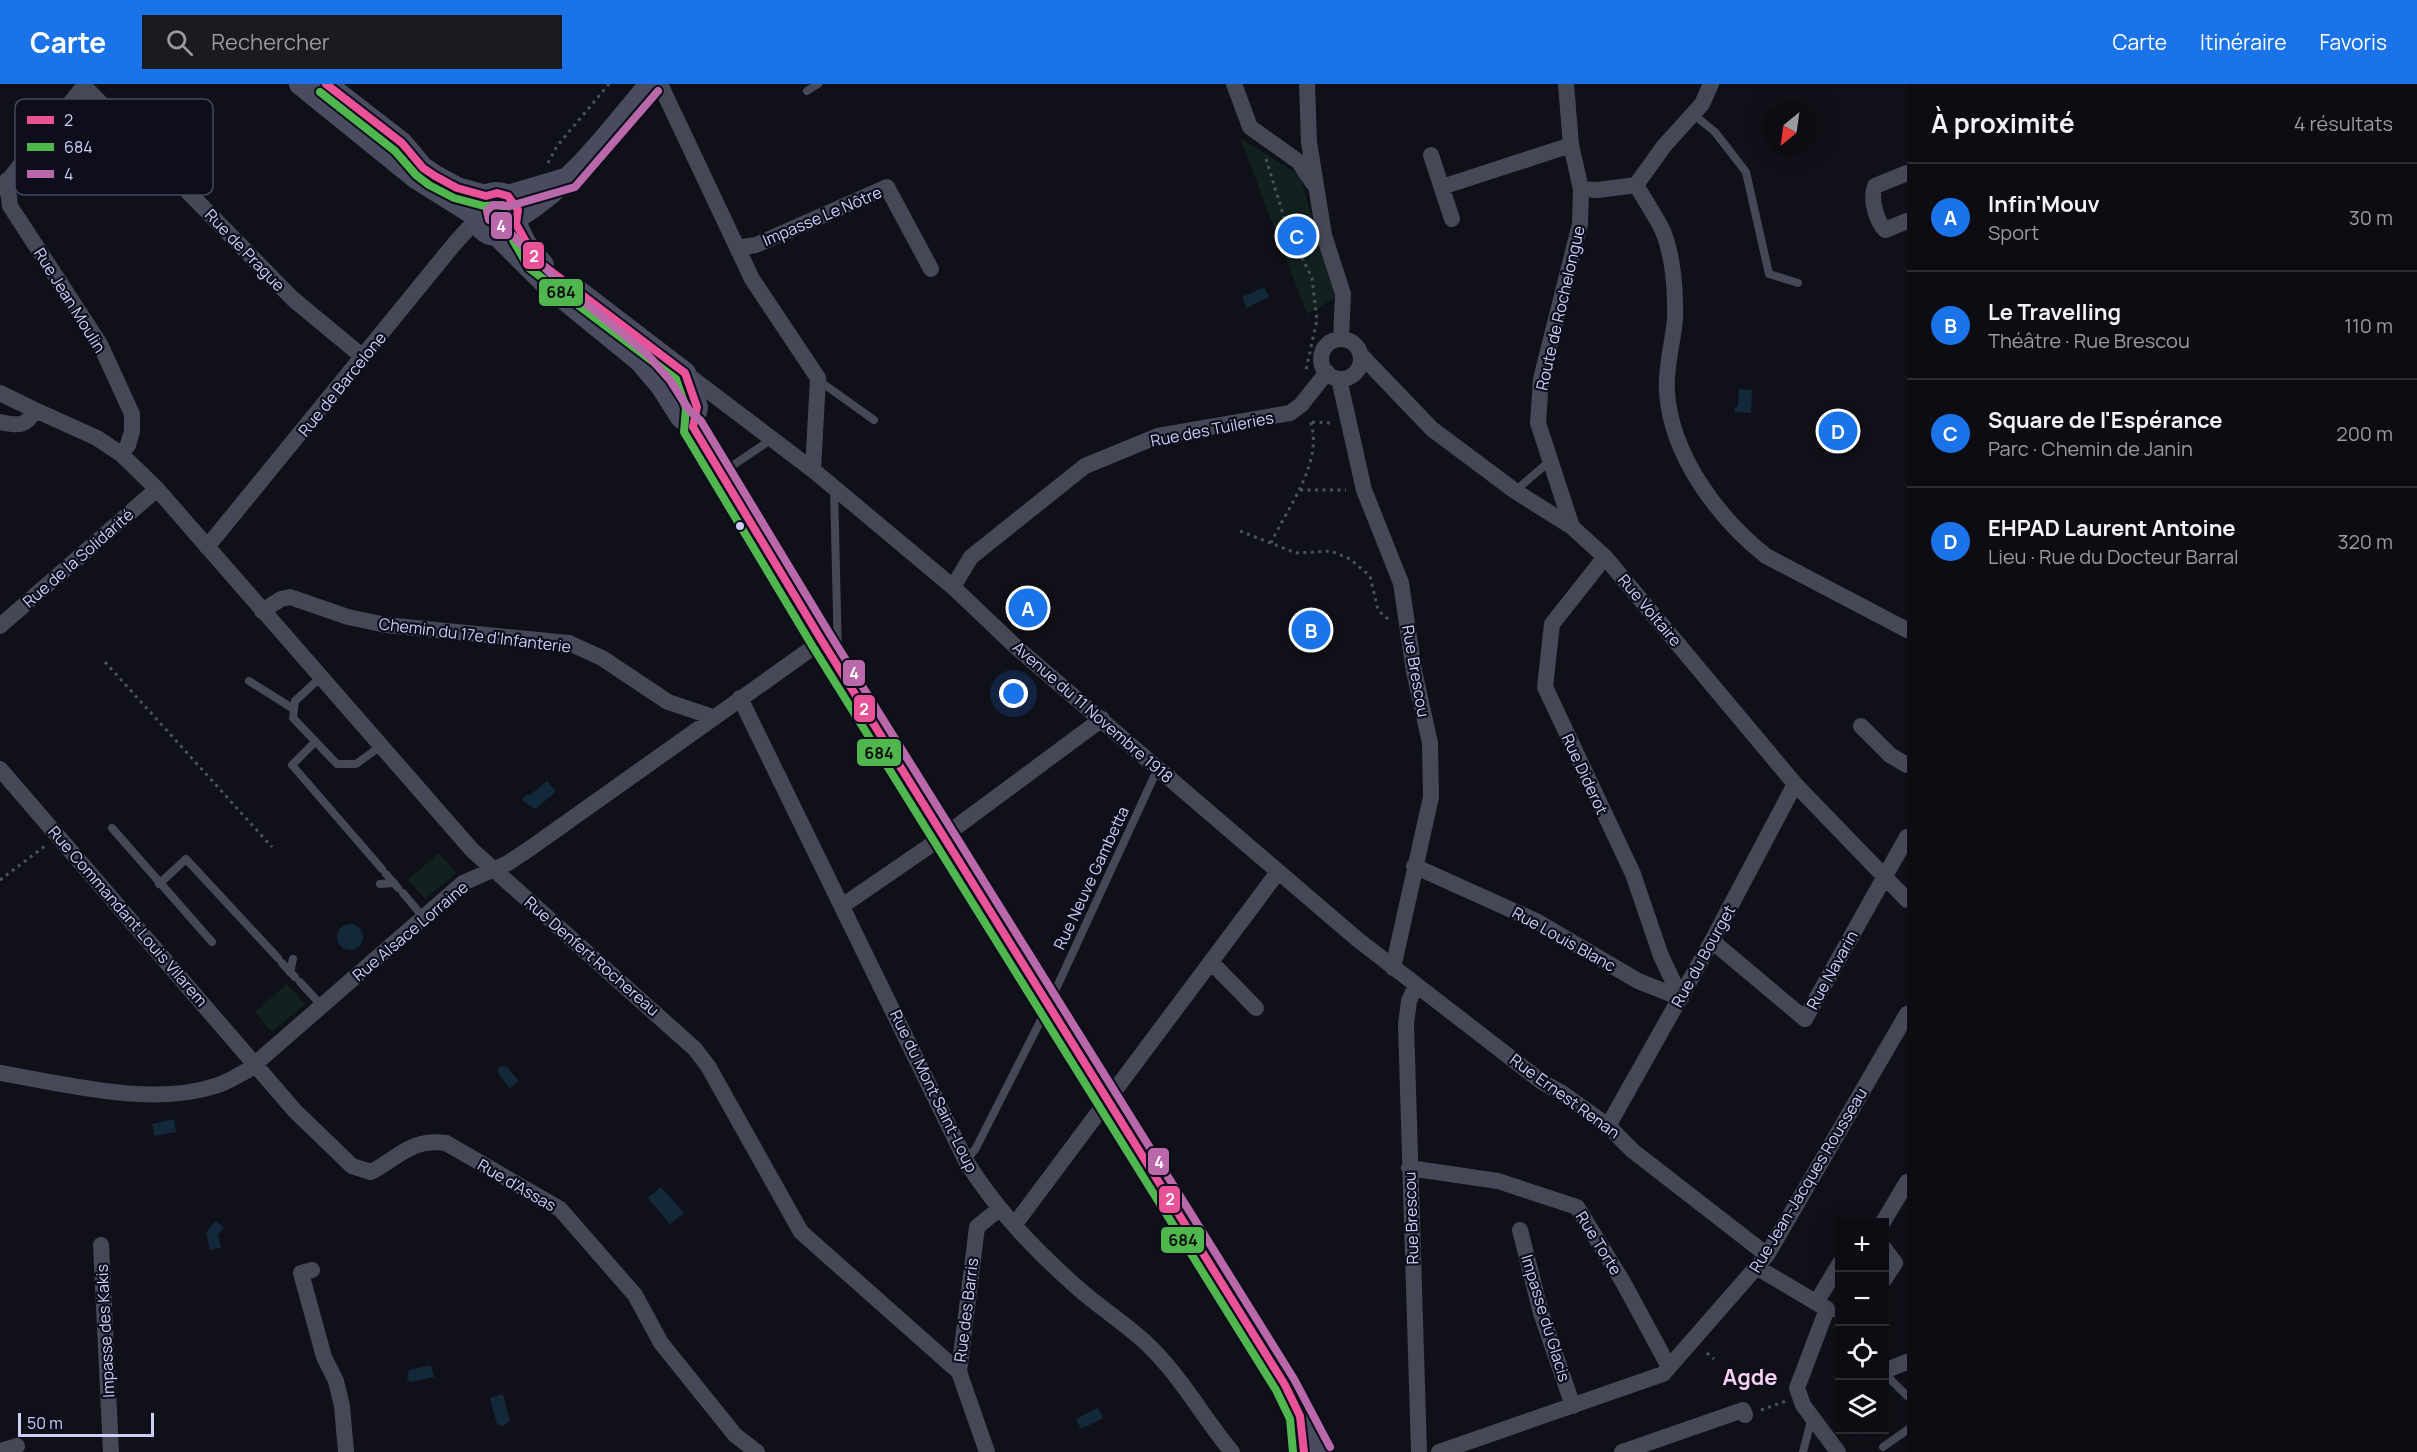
<!DOCTYPE html>
<html lang="fr">
<meta charset="utf-8">
<style>
:root{--surface:#0c0c12;--page:#1a1a20;--text:#f1f3f6;--muted:#9a9b9f;--line:#2c2c32;--accent:#1a73e8}
body{margin:0;font-family:Manrope,sans-serif;background:var(--page);color:var(--text)}
.controls{position:absolute;right:18px;bottom:18px;display:grid;overflow:hidden;border-radius:0px;box-shadow:0 6px 24px #0002}
.controls button{width:54px;height:54px;display:grid;place-items:center;padding:0;border:0;border-bottom:2px solid var(--line);background:var(--surface);color:var(--text);font:30px sans-serif}
.compass{position:absolute;left:1763px;top:18px;width:54px;height:54px;border-radius:50%;background:var(--surface);box-shadow:0 6px 24px #0002;rotate:209deg}
.scale{position:absolute;left:18px;bottom:15px;width:136px;box-sizing:border-box;padding-left:6px;border:3px solid #cdcff9;border-top:0;font-size:16px;line-height:21px;white-space:nowrap;color:#cdcff9;-webkit-text-stroke:4px #0d0d1b;paint-order:stroke}
.you{position:absolute;left:1014px;top:610px;width:21px;height:21px;margin:-15px;border:4px solid #fff;border-radius:50%;background:#1a73e8;box-shadow:0 0 0 9px #1a73e833}
.badge{display:grid;place-items:center;width:39px;height:39px;border-radius:50%;background:var(--accent);color:#fff;font-size:20px;font-weight:700}
.pin{position:absolute;translate:-50% -50%;border:3px solid #fff;box-shadow:0 2px 6px #0006}
.list{margin:0;padding:0;list-style:none}
h2{display:flex;justify-content:space-between;align-items:center;height:78px;margin:0;padding:0 24px;font-size:26px}
h2 small{font-size:20px;font-weight:400;color:var(--muted)}
.list li{display:grid;grid-template-columns:39px 1fr auto;gap:18px;align-items:center;box-sizing:border-box;height:108px;padding:0 24px;border-top:2px solid var(--line)}
.list b{display:block;font-size:22px;white-space:nowrap}
.list p{margin:0;font-size:20px;white-space:nowrap;color:var(--muted)}
.list em{font-size:20px;font-style:normal;color:var(--muted)}
.icon{flex:none;width:33px;height:33px;fill:none;stroke:currentColor;stroke-width:2;stroke-linecap:round;stroke-linejoin:round}
.map{position:relative;flex:none;width:1907px;height:1368px;overflow:hidden}
header{display:flex;align-items:center;gap:36px;box-sizing:border-box;height:84px;padding:0 30px;background:var(--accent);color:#fff}
header strong{font-size:28px}
nav{display:flex;gap:33px;margin-inline-start:auto;font-size:21px}
.search{width:420px;height:54px;background:var(--page);display:flex;align-items:center;gap:15px;box-sizing:border-box;padding:0 21px;border-radius:0px;color:var(--muted);font-size:22px}
main{display:flex}
aside{flex:1;background:var(--surface)}
.map>svg:first-child{display:block}
.green{fill:#11211f}
.water{fill:#12293b}
.lines{fill:none;stroke-linecap:round;stroke-linejoin:round}
.path{stroke:#47555b;stroke-width:3;stroke-dasharray:3 4.5;stroke-linecap:butt}
.lane{stroke:#464857;stroke-width:8}
.street{stroke:#464857;stroke-width:16}
.secondary{stroke:#484c5e;stroke-width:22}
.bus-1-casing{stroke:#0d0d1b;stroke-width:12}
.bus-2-casing{stroke:#0d0d1b;stroke-width:12}
.bus-3-casing{stroke:#0d0d1b;stroke-width:12}
.bus-1{stroke:#ea5297;stroke-width:8}
.bus-2{stroke:#50b74e;stroke-width:8}
.bus-3{stroke:#b969aa;stroke-width:8}
.bus-dot{fill:#cdcff9;stroke:#0d0d1b;stroke-width:2}
.labels{text-anchor:middle;dominant-baseline:central;stroke-width:4.5;stroke-linejoin:round;paint-order:stroke}
.street-label{font-size:16px;fill:#cdcff9;stroke:#0d0d1b}
.district-label{font-size:22px;font-weight:bold;fill:#f9cff1;stroke:#0d0d1b}
.key{fill:#0d0d1b;stroke:#47475e;stroke-width:1.5}
.key-label{font-size:16px;fill:#cdcff9}
.line-badge{stroke:#0d0d1b;stroke-width:2}
.badge-label{font-size:16px;text-anchor:middle;font-weight:bold;fill:#fff}
.pale-badge-label{font-size:16px;text-anchor:middle;font-weight:bold;fill:#111}
</style>
<header>
<strong>Carte</strong>
<div class="search"><svg class="icon" aria-label="search" viewBox="0 0 24 24"><circle cx="10" cy="10" r="6"/><path d="M15 15l6 6"/></svg>Rechercher</div>
<nav><a>Carte</a><a>Itinéraire</a><a>Favoris</a></nav>
</header>
<main>
<div class="map">
<svg width="1907" height="1368" viewBox="0 0 1907 1368">
<rect width="100%" height="100%" fill="#101018"/>
<path class="green" d="M1240,54L1300,91L1335,214L1307,230Z
M439,769L456,789L425,815L408,796Z
M287,900L305,920L272,948L255,928Z"/>
<path class="water" d="M1264,203L1269,213L1247,224L1242,213Z
M1739,305L1752,306L1751,329L1734,328L1735,323H1738Z
M547,697L556,708L535,725L522,716L525,711H530Z
M337 853a13 13 0 1 1 26 0a13 13 0 1 1-26 0Z
M502,982L507,983L519,997L510,1004L499,991L498,984Z
M174,1035L176,1048L155,1052L152,1040Z
M661,1103L684,1129L670,1140L648,1114Z
M215,1137L224,1143L218,1151L221,1164L210,1166L206,1149Z
M431,1281L434,1293L411,1298L407,1295L409,1286Z
M503,1310L510,1337L503,1342L497,1340L490,1314Z
M1098,1324L1103,1334L1081,1345L1076,1335Z"/>
<g class="lines">
<path class="path" d="M1266,75L1287,143L1312,194L1317,236L1306,286
M548,79L557,62L609,0
M1312,338L1332,339
M1300,406H1346
M1240,447L1296,469L1331,467L1350,475L1370,492L1378,526L1389,536
M1271,459C1287,424 1325,377 1310,336
M105,578L272,763
M0,796L45,762
M1707,1269L1714,1275
M1761,1326L1786,1317"/>
<path class="lane" d="M807,7L818,0
M1693,30L1715,48L1746,88L1769,190L1798,199
M818,296L874,336
M723,388L772,355
M834,404L838,571
M1515,407L1551,376
M321,593L295,617L293,634L337,680H356L381,662
M249,597L292,624
M315,658L292,681L382,785
M112,744L212,858
M386,790L398,804
M159,800L186,775L278,874
M380,800L394,799
M403,809L424,834
M282,879L295,893
M290,888L293,875
M300,898L322,922
M966,1077L976,1064L1049,920L1158,684
M1827,1225L1840,1232
M1884,1289L1907,1312
M1883,1363L1907,1346
M1803,1368L1812,1333"/>
<path class="street" d="M86,0L84,2L293,215L363,273
M660,0L752,195L818,294L813,386
M1234,0L1250,43L1299,78L1313,99
M1307,0L1309,58L1324,151L1343,210L1341,255
M1566,0L1571,61L1581,105L1580,140L1541,295L1538,339L1572,443
M1431,71L1452,135
M1907,89L1875,102C1870,115 1876,136 1885,146L1907,137
M7,96L10,122L100,260L132,330V347L128,361L121,370
M1636,101C1645,116 1654,130 1662,145C1673,170 1676,207 1675,235C1673,259 1665,284 1667,308C1671,371 1718,434 1766,472L1907,546
M1636,101L1664,62L1702,20L1711,0
M1442,103L1571,61
M2,104L84,2
M1581,105L1598,106L1636,101
M737,164L756,161L887,103L931,185
M1321 275a20 20 0 1 1 40 0a20 20 0 1 1-40 0Z
M1361,271L1432,345L1515,407L1572,443L1605,473L1795,700L1907,816
M685,289L813,386L953,503L1016,563L1357,855L1542,998L1562,1009L1608,1042L1633,1067L1767,1171
M1339,295L1364,406L1401,499L1414,587L1430,659L1431,713L1393,884
M0,309L35,326
M0,338C19,342 26,343 35,326L97,354L121,370L157,405L472,766L695,965L708,982L801,1148L959,1288
M207,463L455,159L476,136
M1605,473L1552,540L1545,603L1633,790L1661,872L1681,914
M953,503L971,473L1085,382L1158,352L1290,329L1301,321L1327,288
M262,527L281,515L290,513L348,533L386,541L569,559L602,574L668,618L713,633
M0,542L157,405
M740,614L966,1077C997,1127 1036,1167 1080,1206C1101,1224 1124,1239 1144,1257C1179,1289 1202,1332 1232,1368
M1861,642L1890,671L1907,681
M0,685L295,1027L352,1082L371,1088C399,1073 412,1054 446,1059L560,1125L635,1211L661,1259L735,1351L757,1368
M1414,782L1536,837L1638,897L1681,914
M842,822L944,752L1102,635
M1712,857L1805,935L1907,753
M1212,879L1256,924
M1416,901L1409,917L1406,940L1419,1368
M0,989C65,1000 152,1023 215,1002C227,999 238,991 248,986L463,799L508,779L532,763L822,557
M1608,1042L1712,857L1795,700
M1409,1084L1498,1097L1577,1123L1623,1198L1669,1283
M1883,1138L1907,1098
M1015,1140L1278,788
M1520,1146L1541,1229L1573,1322
M101,1161L111,1368
M1884,1164L1895,1179L1884,1196
M1758,1184L1827,1225L1797,1304L1803,1321L1838,1368
M312,1186L301,1189L324,1273L336,1297L342,1322L346,1368
M1816,1219L1840,1179
M1884,1287L1907,1278
M0,1367L17,1362
M987,1368L959,1288L977,1143L998,1126
M1439,1368L1663,1290L1767,1171L1907,930
M1622,1368L1743,1326L1745,1331"/>
<path class="secondary" d="M300,0L416,94L475,131
M326,0L402,59L423,84L435,92L457,104L486,112
M476 130a21 21 0 1 1 42 0a21 21 0 1 1-42 0Z
M508,112L565,95
M518,133C573,99 609,49 650,0
M516,140L525,159L543,181
M497,151L547,201L640,277L662,303L681,333L693,343L822,557L1285,1301L1321,1368
M574,204L685,289L697,323L693,343"/>
<defs>
<path id="bus-1" d="M326,0L402,59L423,84L435,92L457,104L486,112L497,109L508,112L518,126L516,140L536,176L685,289L697,323L693,343L822,557L1285,1301L1300,1332L1304,1368"/>
<path id="bus-2" d="M320,8L395,67L416,91L429,101L454,114L484,122L502,121L507,129L506,144L529,184L676,295L686,324L684,348L813,563L1276,1306L1290,1335L1293,1368"/>
<path id="bus-3" d="M658,7L575,103L510,122L493,121L487,127L489,136L504,143L554,193L647,270L670,296L689,326L701,337L831,552L1294,1295L1330,1363"/>
</defs>
<use href="#bus-1" class="bus-1-casing"/>
<use href="#bus-2" class="bus-2-casing"/>
<use href="#bus-3" class="bus-3-casing"/>
<use href="#bus-1" class="bus-1"/>
<use href="#bus-2" class="bus-2"/>
<use href="#bus-3" class="bus-3"/>
</g>
<circle class="bus-dot" cx="740" cy="442" r="5"/>
<g class="labels">
<g class="street-label">
<text transform="translate(822 132) rotate(-23)">Impasse Le Nôtre</text>
<text transform="translate(245 166) rotate(46)">Rue de Prague</text>
<text transform="translate(70 216) rotate(58)">Rue Jean Moulin</text>
<text transform="translate(1560 224) rotate(-77)">Route de Rochelongue</text>
<text transform="translate(342 300) rotate(-51)">Rue de Barcelone</text>
<text transform="translate(1212 345) rotate(-11)">Rue des Tuileries</text>
<text transform="translate(78 474) rotate(-41)">Rue de la Solidarité</text>
<text transform="translate(1650 526) rotate(50)">Rue Voltaire</text>
<text transform="translate(475 551) rotate(7)">Chemin du 17e d'Infanterie</text>
<text transform="translate(1416 587) rotate(80)">Rue Brescou</text>
<text transform="translate(1093 628) rotate(41)">Avenue du 11 Novembre 1918</text>
<text transform="translate(1585 690) rotate(65)">Rue Diderot</text>
<text transform="translate(1091 794) rotate(-65)">Rue Neuve Gambetta</text>
<text transform="translate(128 832) rotate(49)">Rue Commandant Louis Vilarem</text>
<text transform="translate(410 847) rotate(-40)">Rue Alsace Lorraine</text>
<text transform="translate(1564 855) rotate(29)">Rue Louis Blanc</text>
<text transform="translate(592 872) rotate(41)">Rue Denfert Rochereau</text>
<text transform="translate(1703 872) rotate(-61)">Rue du Bourget</text>
<text transform="translate(1832 886) rotate(-61)">Rue Navarin</text>
<text transform="translate(934 1007) rotate(64)">Rue du Mont Saint-Loup</text>
<text transform="translate(1565 1012) rotate(36)">Rue Ernest Renan</text>
<text transform="translate(1808 1096) rotate(-59)">Rue Jean-Jacques Rousseau</text>
<text transform="translate(517 1101) rotate(30)">Rue d'Assas</text>
<text transform="translate(1411 1134) rotate(-92)">Rue Brescou</text>
<text transform="translate(1599 1159) rotate(58)">Rue Torte</text>
<text transform="translate(966 1226) rotate(-83)">Rue des Barris</text>
<text transform="translate(1546 1234) rotate(73)">Impasse du Glacis</text>
<text transform="translate(105 1247) rotate(-93)">Impasse des Kakis</text>
</g>
<g class="district-label">
<text x="1750" y="1293">Agde</text>
</g>
</g>
<rect x="15" y="15" width="198" height="96" rx="9" class="key"/>
<rect x="27" y="32" width="27" height="8" fill="#ea5297"/>
<rect x="27" y="59" width="27" height="8" fill="#50b74e"/>
<rect x="27" y="86" width="27" height="8" fill="#b969aa"/>
<g class="key-label">
<text x="64" y="42">2</text>
<text x="64" y="69">684</text>
<text x="64" y="96">4</text>
</g>
<g class="line-badge">
<rect x="490" y="127" width="23" height="29" rx="6" fill="#b969aa"/>
<rect x="522" y="157" width="23" height="29" rx="6" fill="#ea5297"/>
<rect x="538" y="194" width="46" height="29" rx="6" fill="#50b74e"/>
<rect x="842" y="575" width="24" height="28" rx="6" fill="#b969aa"/>
<rect x="853" y="610" width="23" height="29" rx="6" fill="#ea5297"/>
<rect x="856" y="654" width="46" height="29" rx="6" fill="#50b74e"/>
<rect x="1147" y="1063" width="23" height="29" rx="6" fill="#b969aa"/>
<rect x="1158" y="1101" width="23" height="29" rx="6" fill="#ea5297"/>
<rect x="1160" y="1142" width="45" height="28" rx="6" fill="#50b74e"/>
</g>
<g class="badge-label">
<text x="501" y="148">4</text>
<text x="534" y="178">2</text>
<text x="854" y="595">4</text>
<text x="864" y="631">2</text>
<text x="1159" y="1084">4</text>
<text x="1170" y="1121">2</text>
</g>
<g class="pale-badge-label">
<text x="561" y="214">684</text>
<text x="879" y="675">684</text>
<text x="1183" y="1162">684</text>
</g>
</svg>
<div class="controls">
<button>+</button>
<button>−</button>
<button><svg class="icon" aria-label="locate" viewBox="0 0 24 24"><circle cx="12" cy="12" r="6"/><path d="M12 2v4M12 18v4M2 12h4M18 12h4"/></svg></button>
<button><svg class="icon" aria-label="layers" viewBox="0 0 24 24"><path d="M12 4l9 5-9 5-9-5zM3 14l9 5 9-5"/></svg></button>
</div>
<svg class="compass" viewBox="-18 -18 36 36"><path d="M0-13l5 13h-10z" fill="#e53935"/><path d="M0 13l5-13h-10z" fill="#9a9b9f"/></svg>
<div class="scale">50 m</div>
<div class="you"></div>
<div class="pin badge" style="left:1028px;top:524px">A</div>
<div class="pin badge" style="left:1311px;top:546px">B</div>
<div class="pin badge" style="left:1297px;top:152px">C</div>
<div class="pin badge" style="left:1838px;top:347px">D</div>
</div>
<aside>
<h2>À proximité<small>4 résultats</small></h2>
<ul class="list">
<li><span class="badge">A</span><div><b>Infin'Mouv</b><p>Sport</p></div><em>30 m</em></li>
<li><span class="badge">B</span><div><b>Le Travelling</b><p>Théâtre · Rue Brescou</p></div><em>110 m</em></li>
<li><span class="badge">C</span><div><b>Square de l'Espérance</b><p>Parc · Chemin de Janin</p></div><em>200 m</em></li>
<li><span class="badge">D</span><div><b>EHPAD Laurent Antoine</b><p>Lieu · Rue du Docteur Barral</p></div><em>320 m</em></li>
</ul>
</aside>
</main>
